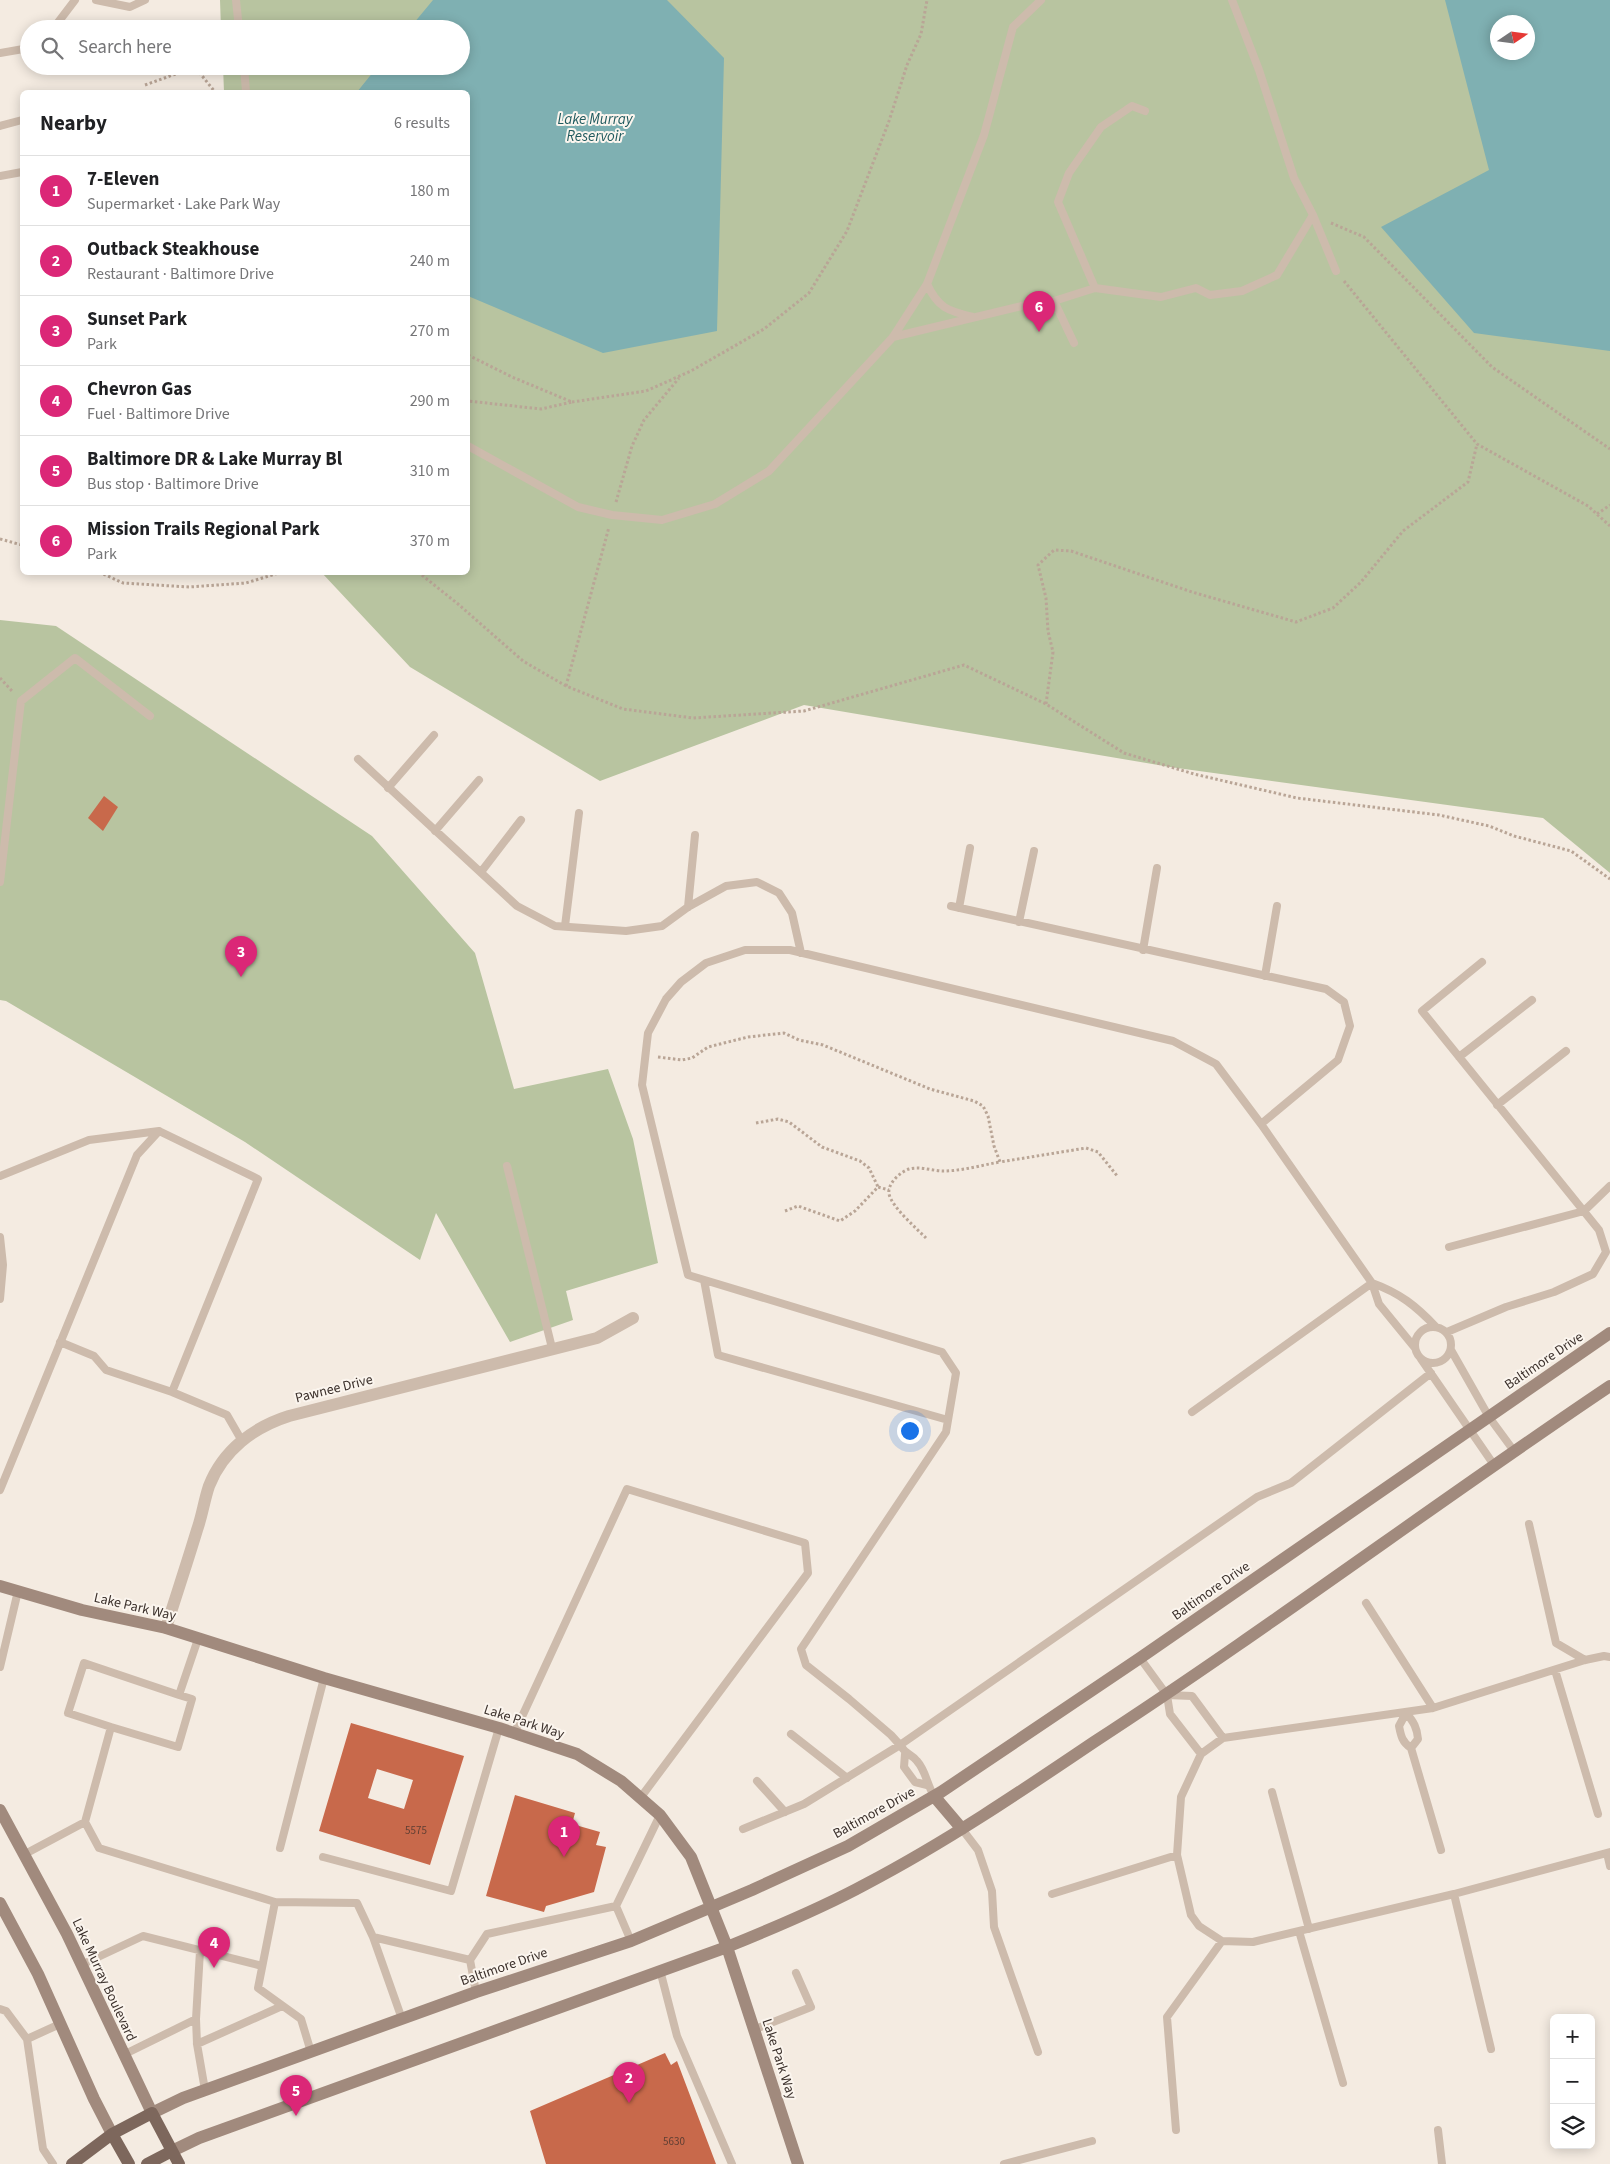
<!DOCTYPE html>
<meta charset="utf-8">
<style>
:root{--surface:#fff;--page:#f2f2f2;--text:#202124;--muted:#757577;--line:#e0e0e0;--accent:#db2777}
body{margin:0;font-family:"Source Sans 3",sans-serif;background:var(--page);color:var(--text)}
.controls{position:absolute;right:15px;bottom:15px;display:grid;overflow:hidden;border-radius:8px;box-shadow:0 2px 12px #0003}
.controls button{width:45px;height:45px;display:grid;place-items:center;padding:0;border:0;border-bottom:1px solid var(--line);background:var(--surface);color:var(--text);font:25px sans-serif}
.compass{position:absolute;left:1490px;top:15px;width:45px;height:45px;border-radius:50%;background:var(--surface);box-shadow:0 2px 12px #0003;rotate:77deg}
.you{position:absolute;left:909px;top:1430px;width:18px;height:18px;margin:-12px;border:4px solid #fff;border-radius:50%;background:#1a73e8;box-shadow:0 0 0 8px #1a73e833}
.badge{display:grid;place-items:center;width:32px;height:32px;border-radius:50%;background:var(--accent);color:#fff;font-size:16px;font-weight:700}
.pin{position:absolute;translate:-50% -41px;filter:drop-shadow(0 1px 2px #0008)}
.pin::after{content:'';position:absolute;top:26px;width:18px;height:15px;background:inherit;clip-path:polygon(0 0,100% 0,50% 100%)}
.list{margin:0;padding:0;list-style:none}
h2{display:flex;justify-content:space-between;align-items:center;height:65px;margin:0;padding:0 20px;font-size:21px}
h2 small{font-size:16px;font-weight:400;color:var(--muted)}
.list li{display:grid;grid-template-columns:32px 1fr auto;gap:15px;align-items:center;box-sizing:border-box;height:70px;padding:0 20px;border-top:1px solid var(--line)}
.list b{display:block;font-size:19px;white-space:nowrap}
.list p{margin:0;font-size:16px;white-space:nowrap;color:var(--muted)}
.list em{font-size:16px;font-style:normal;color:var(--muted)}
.icon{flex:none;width:28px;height:28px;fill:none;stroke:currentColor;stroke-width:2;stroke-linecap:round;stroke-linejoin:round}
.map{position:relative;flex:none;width:1610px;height:2164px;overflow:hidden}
.search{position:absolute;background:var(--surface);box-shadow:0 2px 12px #0003;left:20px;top:20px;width:450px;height:55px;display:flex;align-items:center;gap:12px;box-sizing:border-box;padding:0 18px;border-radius:28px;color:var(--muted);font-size:19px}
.panel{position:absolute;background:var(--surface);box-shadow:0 2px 12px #0003;left:20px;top:90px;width:450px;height:485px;border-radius:8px}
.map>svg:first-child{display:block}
.green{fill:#b8c4a0;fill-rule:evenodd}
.water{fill:#7fb0b2;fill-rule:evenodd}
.building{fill:#c8694b;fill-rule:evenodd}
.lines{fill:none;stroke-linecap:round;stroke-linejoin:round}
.path{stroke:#b9a596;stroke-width:3;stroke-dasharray:2.5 2.5;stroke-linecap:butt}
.lane{stroke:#cdbbac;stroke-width:8}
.street{stroke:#cdbbac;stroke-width:12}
.secondary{stroke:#a18a7d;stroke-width:12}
.primary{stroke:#7d675c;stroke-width:12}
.labels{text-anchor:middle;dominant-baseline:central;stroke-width:4;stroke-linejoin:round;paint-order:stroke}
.number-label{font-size:11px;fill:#5e3e33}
.street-label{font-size:14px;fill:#3b302b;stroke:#fbf5ee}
.water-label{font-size:15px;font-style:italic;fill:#1f5a5e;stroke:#fbf5ee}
</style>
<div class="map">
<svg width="1610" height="2164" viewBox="0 0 1610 2164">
<rect width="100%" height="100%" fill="#f4ebe1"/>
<path class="green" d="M220,0H1610V873L1543,818L1170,767L804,705L600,781L410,667L322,573L468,572V92H224L223,66H461V29H221ZM1498,22H1528V52H1498Z
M0,620L56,626L372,836L475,953L514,1089L608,1069L633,1139L658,1263L566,1291L573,1320L510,1342L436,1213L420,1260L245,1142L6,1001L0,1000Z"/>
<path class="water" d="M433,0H667L724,58L717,331L603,353L468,296V92H357L378,66H461V29H409Z
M1445,0H1610V351L1474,333L1381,227L1489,170ZM1498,22H1528V52H1498Z"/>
<path class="building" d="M104,796L118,807L103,831L88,818Z
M351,1723L464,1756L430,1865L319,1831ZM377,1769L413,1780L404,1809L368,1798Z
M515,1795L575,1813L572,1824L600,1832L596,1845L606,1847L594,1892L546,1906L544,1912L486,1896Z
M665,2053L671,2065L677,2061L716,2164H546L530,2111Z"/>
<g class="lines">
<path class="path" d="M145,85L195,67L215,92
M1331,223L1364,237L1492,367L1610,449
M1344,281L1477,444L1588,506L1610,526
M468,355L512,377L572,402L541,409L468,401
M572,402L646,391L691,371L764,329L809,293L847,231L889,121L907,65L921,34L927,0
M616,502L632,446L644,420L679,378
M1597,514L1610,505
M0,539L22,545
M99,572L123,583L189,587L246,583L282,572
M418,572L458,604L523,661L566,686L623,709L693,718L804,711L964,665L1046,704L1124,753L1194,774L1297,798L1439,815L1489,826L1514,836L1571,851L1610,879
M0,678L12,691
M566,686L609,527
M1046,704L1053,652L1048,631L1046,598L1038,565L1054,550L1071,551L1192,592L1296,622L1333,608L1361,582L1403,531L1468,482L1477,444
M658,1057L682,1060L692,1058L708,1047L748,1037L784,1033L799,1040L823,1045L930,1089L974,1101L983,1106L988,1116L994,1146L1000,1162L1086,1148L1098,1152L1118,1177
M756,1123L778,1119L789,1122L822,1147L860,1161L869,1168L878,1187
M785,1211L798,1206L840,1221L855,1211L878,1187L889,1190
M926,1238C916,1228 892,1207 889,1194C887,1184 900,1172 909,1169C920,1166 933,1171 943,1171C962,1171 982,1165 1000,1162"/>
<path class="lane" d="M96,0L130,7L145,0
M236,0L239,29
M53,29L75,0
M0,53L29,48
M244,66L246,92
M0,126L22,120
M0,176L22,172
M1313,215L1336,271
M927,284C938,308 948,311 973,317
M1095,288L1058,202L1069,173L1101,127L1132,106L1145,111
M1054,301L1074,343
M893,337L1030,304L1054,301L1095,288L1161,297L1196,288L1210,295L1242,291L1277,275L1313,215L1294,178L1259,70L1232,0
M468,446L578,507L612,515L662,520L715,504L769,471L893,337L927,284L984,135L1013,27L1041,0
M358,759L517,906L555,926L626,931L662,926L688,907L726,886L757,882L779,893L792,913L801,953
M388,788L434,735
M435,831L479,780
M481,872L521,820
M0,882L21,701L75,658L150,716
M951,906L1326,989L1344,1002L1350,1026L1338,1060L1261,1124
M688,907L695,835
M959,908L970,848
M1019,922L1034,851
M565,926L579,813
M1143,950L1157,868
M1265,976L1277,906
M1459,1057L1532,1000
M1497,1105L1566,1051
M507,1166L552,1348
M0,1176L89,1140L159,1131
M0,1237L3,1265L0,1299
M1449,1247L1584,1211L1610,1186
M704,1280L718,1355L948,1420
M1372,1283C1400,1293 1416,1306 1436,1327
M1415 1345a18 18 0 1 1 36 0a18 18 0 1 1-36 0Z
M1447,1332L1506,1307L1554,1292L1593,1274L1606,1252L1599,1230L1422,1011L1482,962
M60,1342L94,1356L106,1370L172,1392
M1415,1348L1379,1304L1372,1283L1261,1124L1216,1064L1173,1041L790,950H745L706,963L681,982L666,999L648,1033L642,1085L688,1275L942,1352L956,1373L946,1432L801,1649L806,1665L849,1699L891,1735L900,1745L1257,1497L1291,1483L1431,1373
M1451,1350L1489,1417L1514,1451
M1421,1359L1494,1465
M1192,1412L1372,1283
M0,1490L137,1155L159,1131L258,1179L172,1392L227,1415L242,1441
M1529,1524L1556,1643L1585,1660
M1366,1603L1433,1708
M1610,1657L1604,1656L1585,1660L1433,1708L1223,1738L1201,1754L1181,1797L1177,1855L1191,1915L1199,1926L1222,1941L1253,1942L1454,1894L1610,1852
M1140,1658L1167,1695L1170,1714L1201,1754
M0,1667L18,1591
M1555,1670L1598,1814
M1167,1695L1192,1696L1223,1738
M111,1727L178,1747L192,1699L179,1695
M514,1734L627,1489L805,1543L808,1573L641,1797
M791,1734L847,1778
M1411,1748L1418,1739C1417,1728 1414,1722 1406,1713L1399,1726C1401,1736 1402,1742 1411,1748L1441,1850
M905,1754L904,1767L915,1782L927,1785
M757,1781L785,1812
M1272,1792L1309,1929
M85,1822L111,1727L68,1713L84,1663L179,1695L198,1639
M743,1829L804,1804L900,1745C906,1755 912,1754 917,1761C926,1771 927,1785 934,1796
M962,1829L978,1850L992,1891L994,1927L1038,2052
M280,1848L324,1678
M1607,1853L1610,1866
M25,1854L85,1822L99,1848L275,1902L357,1903L373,1937L470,1960
M323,1857L451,1891L499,1728
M1052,1894L1177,1855
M1454,1894L1491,2049
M275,1902L258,1988L301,2019L311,2052
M1299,1931L1343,2083
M373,1937L402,2019
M631,1941L616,1906L660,1815
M81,1965L143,1936L262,1966
M660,1970L677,2036L732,2164
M476,1992L470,1960L487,1934L616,1906
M0,2009L6,2011L27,2039
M196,2019L197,2044L205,2090
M753,2030L811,2007L796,1973
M197,2044L282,2006
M123,2055L196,2019L200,1951
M1176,2130L1167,2017L1222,1941
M1438,2130L1442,2164
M53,2164L43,2149L27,2039L60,2024
M1004,2164L1092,2141"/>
<path class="street" d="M166,1628C176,1596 187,1563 197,1530C202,1516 204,1501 209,1486C223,1450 254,1427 289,1416L597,1338L633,1318"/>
<path class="secondary" d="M0,1586L82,1610L166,1628L324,1678L499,1728L577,1754L621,1781L660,1815L691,1857L727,1947L798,2164
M934,1796L962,1829
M0,1810L67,1934L152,2113L183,2098L476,1992L631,1941L752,1890L848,1846L941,1792L1140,1658L1610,1333
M0,1903L38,1974L94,2099L112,2134
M172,2151L199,2138L727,1947C774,1928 822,1908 866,1884C946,1842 1020,1792 1094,1742C1269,1628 1437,1502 1610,1386"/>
<path class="primary" d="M112,2134L129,2164
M72,2164L112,2134L152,2113L179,2164
M147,2164L172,2151"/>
</g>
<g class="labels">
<g class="number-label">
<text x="416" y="1830">5575</text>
<text x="674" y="2141">5630</text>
</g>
<g class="street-label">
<text transform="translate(1544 1361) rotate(-34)">Baltimore Drive</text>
<text transform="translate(334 1389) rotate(-14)">Pawnee Drive</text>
<text transform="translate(1211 1591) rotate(-35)">Baltimore Drive</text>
<text transform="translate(135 1607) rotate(13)">Lake Park Way</text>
<text transform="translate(524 1722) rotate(18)">Lake Park Way</text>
<text transform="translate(874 1813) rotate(-29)">Baltimore Drive</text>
<text transform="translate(504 1967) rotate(-19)">Baltimore Drive</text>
<text transform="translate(104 1980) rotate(65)">Lake Murray Boulevard</text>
<text transform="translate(779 2059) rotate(72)">Lake Park Way</text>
</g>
<g class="water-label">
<text x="595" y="119">Lake Murray<tspan x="595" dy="17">Reservoir</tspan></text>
</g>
</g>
</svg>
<div class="controls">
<button>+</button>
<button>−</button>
<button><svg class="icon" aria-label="layers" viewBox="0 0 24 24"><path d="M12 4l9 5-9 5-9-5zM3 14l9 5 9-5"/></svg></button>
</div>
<svg class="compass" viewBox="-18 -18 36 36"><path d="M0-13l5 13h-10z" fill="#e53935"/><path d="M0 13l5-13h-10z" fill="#757577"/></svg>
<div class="you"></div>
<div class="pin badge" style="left:564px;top:1857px">1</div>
<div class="pin badge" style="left:629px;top:2103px">2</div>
<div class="pin badge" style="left:241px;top:977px">3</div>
<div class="pin badge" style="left:214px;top:1968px">4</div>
<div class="pin badge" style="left:296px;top:2116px">5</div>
<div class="pin badge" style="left:1039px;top:332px">6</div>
<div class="search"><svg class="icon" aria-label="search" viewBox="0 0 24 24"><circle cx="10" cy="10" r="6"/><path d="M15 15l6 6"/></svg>Search here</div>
<section class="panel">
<h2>Nearby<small>6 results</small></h2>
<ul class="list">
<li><span class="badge">1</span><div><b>7-Eleven</b><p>Supermarket · Lake Park Way</p></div><em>180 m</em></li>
<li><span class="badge">2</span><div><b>Outback Steakhouse</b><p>Restaurant · Baltimore Drive</p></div><em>240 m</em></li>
<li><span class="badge">3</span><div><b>Sunset Park</b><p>Park</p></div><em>270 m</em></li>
<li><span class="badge">4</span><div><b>Chevron Gas</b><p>Fuel · Baltimore Drive</p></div><em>290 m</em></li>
<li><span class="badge">5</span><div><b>Baltimore DR &amp; Lake Murray Bl</b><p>Bus stop · Baltimore Drive</p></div><em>310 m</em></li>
<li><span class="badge">6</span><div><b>Mission Trails Regional Park</b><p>Park</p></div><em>370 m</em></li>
</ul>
</section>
</div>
